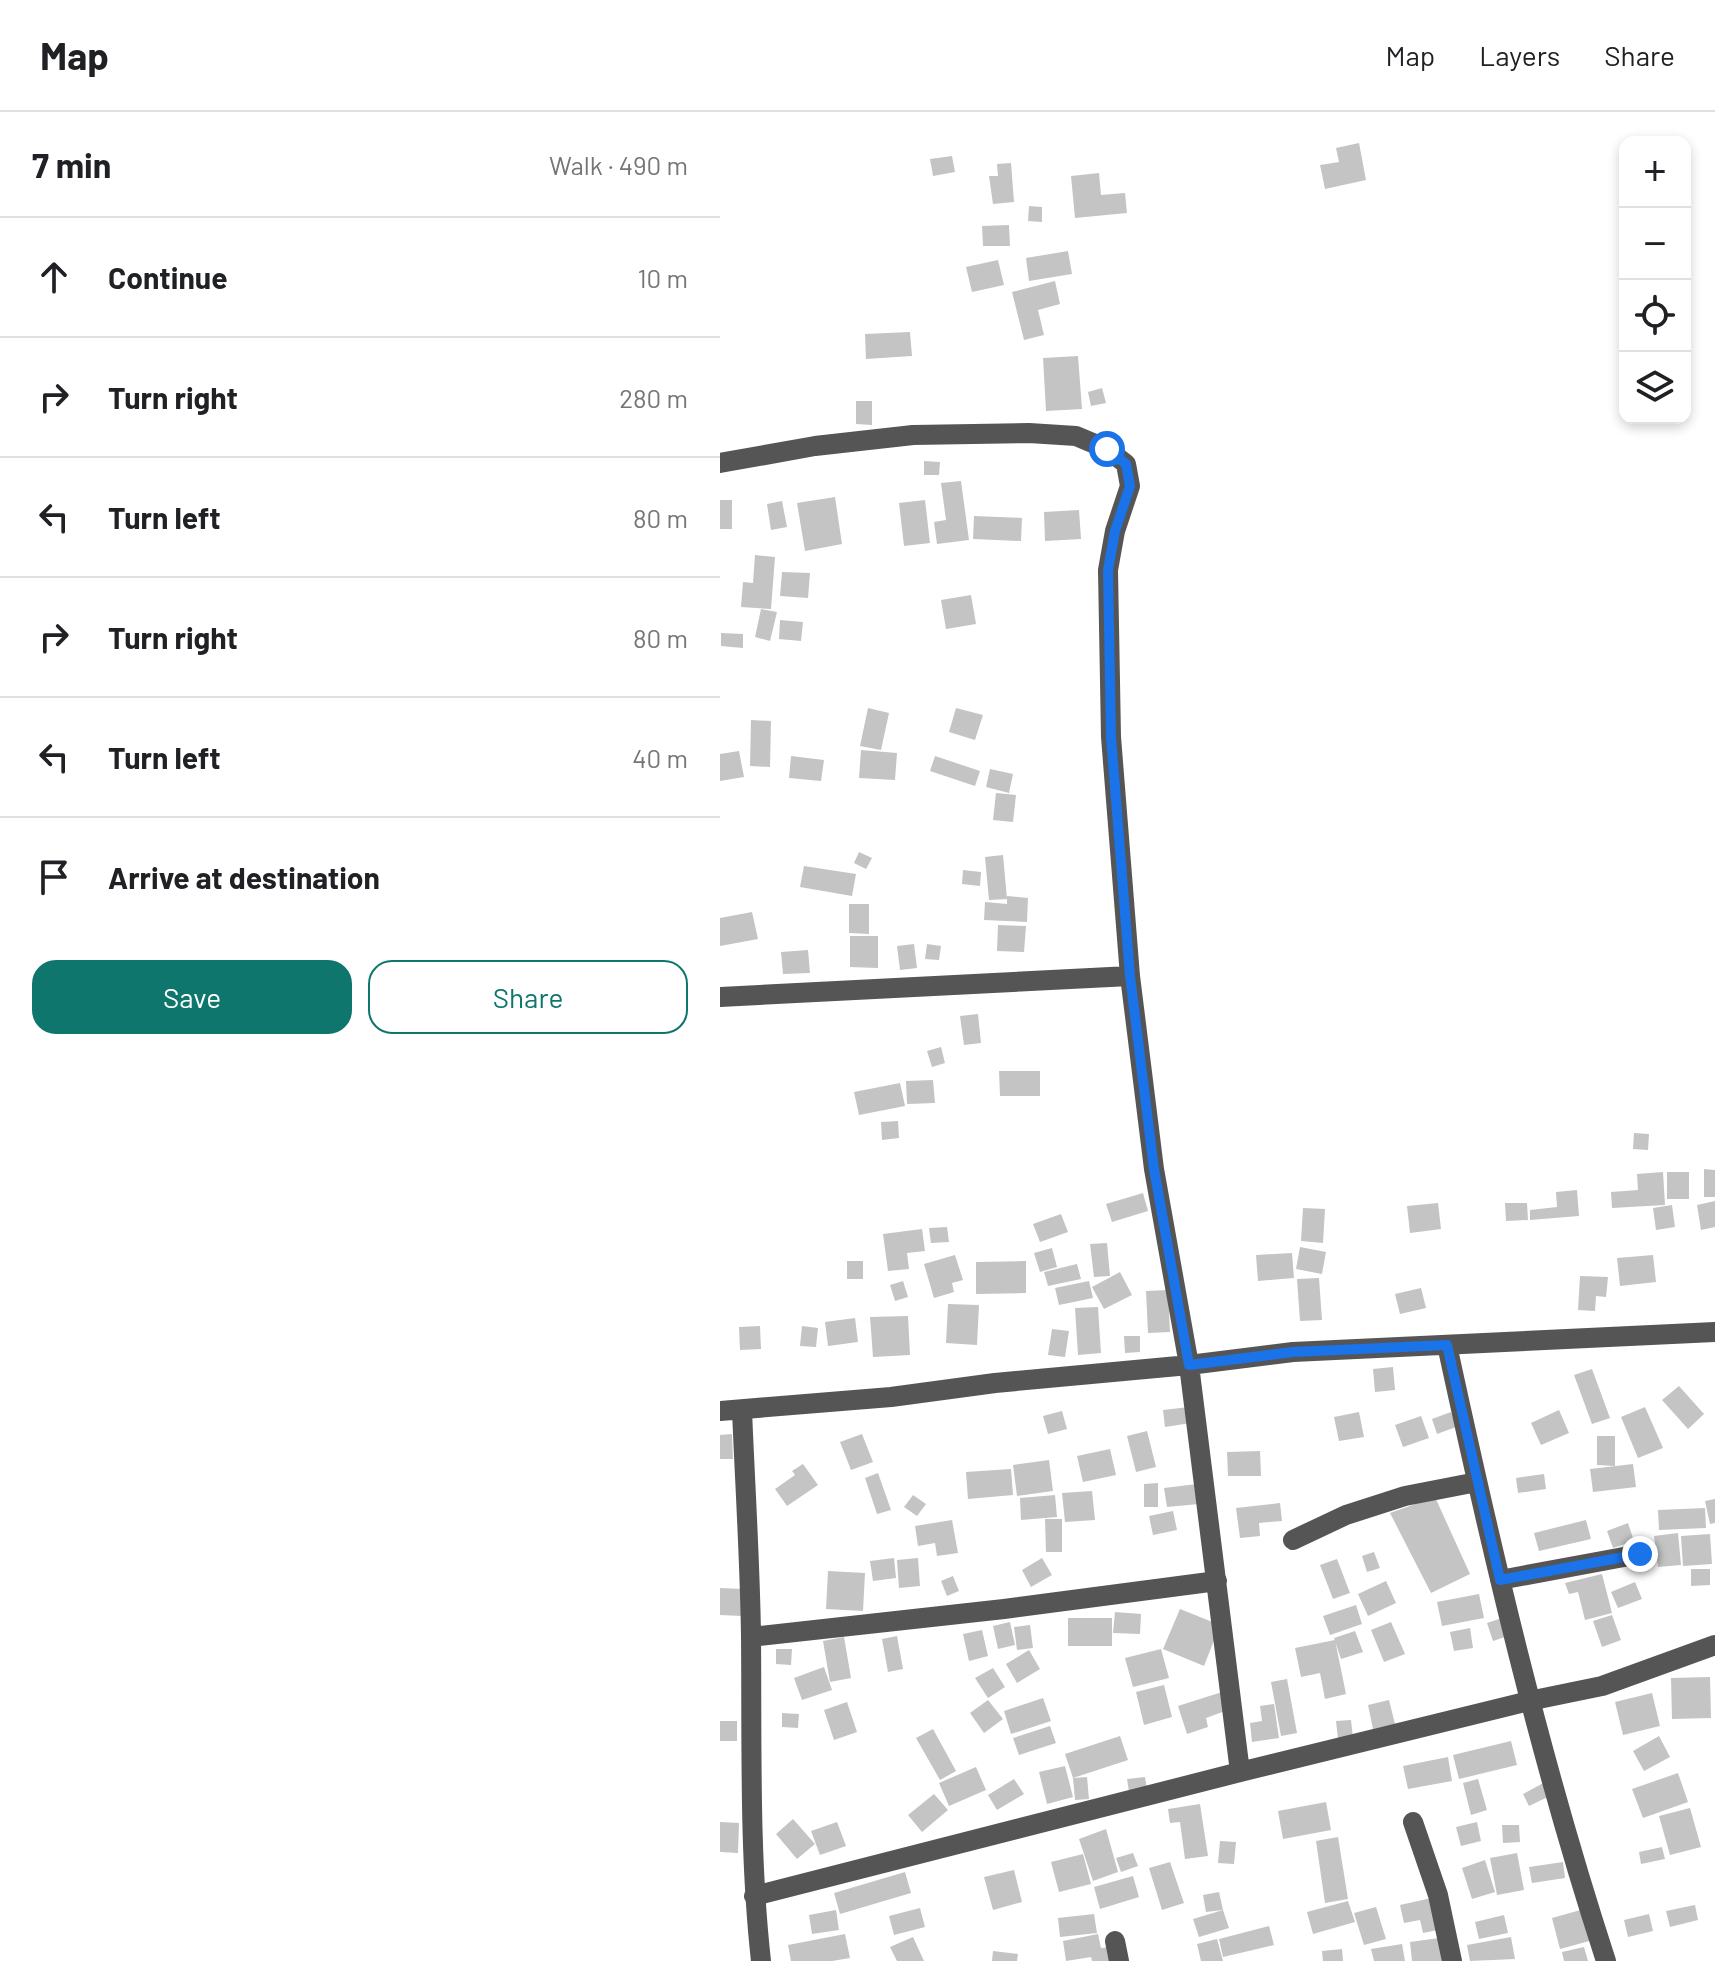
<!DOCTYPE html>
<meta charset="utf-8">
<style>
:root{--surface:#fff;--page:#f2f2f2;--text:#202124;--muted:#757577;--line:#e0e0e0;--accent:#0f766e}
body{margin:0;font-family:Barlow,sans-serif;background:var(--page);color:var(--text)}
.controls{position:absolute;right:24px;top:24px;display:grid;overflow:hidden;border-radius:16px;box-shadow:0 4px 12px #0003}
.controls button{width:72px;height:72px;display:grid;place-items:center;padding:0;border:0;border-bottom:2px solid var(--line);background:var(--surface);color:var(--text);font:40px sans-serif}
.stop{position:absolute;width:24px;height:24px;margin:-18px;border:6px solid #1a73e8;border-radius:50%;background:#fff}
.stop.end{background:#1a73e8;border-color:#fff;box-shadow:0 2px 8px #0008}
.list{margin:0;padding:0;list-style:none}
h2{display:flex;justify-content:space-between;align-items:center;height:104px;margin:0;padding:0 32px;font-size:34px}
h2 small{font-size:26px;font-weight:400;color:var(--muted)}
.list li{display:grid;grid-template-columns:52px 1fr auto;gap:24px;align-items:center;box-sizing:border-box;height:120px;padding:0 32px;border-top:2px solid var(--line)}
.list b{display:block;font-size:30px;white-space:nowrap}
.list em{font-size:26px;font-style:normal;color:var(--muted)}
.actions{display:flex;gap:16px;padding:24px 32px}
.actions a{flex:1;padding:18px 0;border:2px solid var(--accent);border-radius:24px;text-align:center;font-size:28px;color:var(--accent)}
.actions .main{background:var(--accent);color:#fff}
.icon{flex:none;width:44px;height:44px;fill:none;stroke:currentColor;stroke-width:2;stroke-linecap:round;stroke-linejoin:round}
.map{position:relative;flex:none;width:995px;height:1849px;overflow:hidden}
header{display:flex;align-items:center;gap:48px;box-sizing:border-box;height:112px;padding:0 40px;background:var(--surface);border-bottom:2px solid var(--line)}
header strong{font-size:38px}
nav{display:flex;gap:44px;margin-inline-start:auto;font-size:28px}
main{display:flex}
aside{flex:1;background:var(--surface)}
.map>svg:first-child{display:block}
.building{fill:#c4c4c4}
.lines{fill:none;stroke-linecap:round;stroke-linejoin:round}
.minor{stroke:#555;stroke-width:20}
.route{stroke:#1a73e8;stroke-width:10}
</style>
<header>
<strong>Map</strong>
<nav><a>Map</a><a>Layers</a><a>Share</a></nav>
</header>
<main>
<aside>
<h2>7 min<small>Walk · 490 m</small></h2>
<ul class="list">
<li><svg class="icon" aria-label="ahead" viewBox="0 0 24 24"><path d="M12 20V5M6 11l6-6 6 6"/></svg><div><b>Continue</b></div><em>10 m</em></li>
<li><svg class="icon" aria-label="right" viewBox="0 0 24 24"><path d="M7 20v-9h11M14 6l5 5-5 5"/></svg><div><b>Turn right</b></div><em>280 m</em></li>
<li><svg class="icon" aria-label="left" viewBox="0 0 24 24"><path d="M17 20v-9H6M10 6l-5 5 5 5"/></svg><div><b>Turn left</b></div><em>80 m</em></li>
<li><svg class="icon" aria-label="right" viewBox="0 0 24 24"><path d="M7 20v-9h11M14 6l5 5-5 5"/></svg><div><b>Turn right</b></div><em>80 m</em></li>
<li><svg class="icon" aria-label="left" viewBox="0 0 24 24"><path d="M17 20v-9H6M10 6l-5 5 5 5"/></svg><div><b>Turn left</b></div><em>40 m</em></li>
<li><svg class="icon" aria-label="arrive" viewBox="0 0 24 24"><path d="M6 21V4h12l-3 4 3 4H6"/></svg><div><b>Arrive at destination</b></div></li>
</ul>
<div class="actions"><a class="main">Save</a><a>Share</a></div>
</aside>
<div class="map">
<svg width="995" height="1849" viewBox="0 0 995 1849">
<rect width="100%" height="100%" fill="#fff"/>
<path class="building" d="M639,31L646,68L605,77L600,53L619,50L616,36Z
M232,44L235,60L213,64L210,47Z
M291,51L294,90L273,92L269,64H278L277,52Z
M379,61L381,83L405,81L407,101L355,106L351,64Z
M309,94L322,95V110L308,109Z
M289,113L290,134H263L262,114Z
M348,139L352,162L309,169L306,146Z
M278,148L284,173L252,180L246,155Z
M335,169L340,192L318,198L324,223L304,228L292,180Z
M190,220L192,244L146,247L145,222Z
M358,244L362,297L326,299L323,246Z
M382,276L386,291L371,294L368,280Z
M136,289H152V313L136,312Z
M204,349L220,350L219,363H204Z
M241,369L249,428L217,432L214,410L226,408L221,371Z
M115,385L122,432L85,439L77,391Z
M0,388H12V417H0Z
M205,388L210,431L184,434L179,391Z
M62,389L67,415L51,418L47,392Z
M359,398L361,427L325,429L324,400Z
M254,404L302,406L301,429L253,427Z
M35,443L55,445L51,497L21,495L23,470L33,471Z
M62,460L90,461L88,486L60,484Z
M251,483L256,512L226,517L221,488Z
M41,497L57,500L50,529L35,525Z
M60,508L83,510L81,529L59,527Z
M1,521L23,522V536L1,534Z
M148,596L169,601L161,638L140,634Z
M236,596L263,603L255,628L229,620Z
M31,608L51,609L50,655L30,654Z
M141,638L177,641L175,668L139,666Z
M19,639L24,665L0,669V642Z
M71,644L104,648L101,669L69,666Z
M215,644L260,659L255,674L210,659Z
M270,657L293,662L289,681L266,675Z
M276,681L296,683L293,710L273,708Z
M139,740L152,746L146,757L134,751Z
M283,743L287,787L269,788L265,745Z
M84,754L136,762L132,784L80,775Z
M243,758L261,760L260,774L242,772Z
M287,784L308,786L307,810L264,808L265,790L287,792Z
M129,792H149V822L129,821Z
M32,800L38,827L0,834V806Z
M278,813L306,814L304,840L277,839Z
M130,824H158V856L130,855Z
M194,832L197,856L180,858L177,834Z
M207,832L221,834L219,848L205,847Z
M88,838L90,861L63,862L61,840Z
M258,902L261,931L244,933L240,904Z
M221,935L225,951L212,955L207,939Z
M279,959H320V984H280Z
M213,968L215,991L187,992L186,969Z
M180,971L185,994L139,1003L134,980Z
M178,1009L179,1026L162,1028L161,1010Z
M914,1021L929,1022L928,1038L913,1037Z
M984,1057L995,1058V1085H984Z
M943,1060L945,1093L892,1096L891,1080L918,1078L917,1062Z
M947,1060H969V1087H947Z
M857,1078L859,1104L810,1108V1098L837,1095L836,1080Z
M423,1081L428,1099L392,1110L386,1092Z
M995,1089V1115L981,1118L977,1093Z
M718,1091L721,1117L690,1121L687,1094Z
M785,1091H807L808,1108L786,1109Z
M952,1093L955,1115L936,1118L933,1096Z
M583,1096L605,1097L603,1131L581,1129Z
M341,1102L348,1120L320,1130L313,1112Z
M227,1115L229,1130L211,1131L209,1116Z
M202,1117L205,1139L187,1141L189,1157L168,1159L163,1122Z
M387,1131L390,1164L374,1165L370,1132Z
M580,1135L606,1140L602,1162L576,1157Z
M332,1136L337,1155L320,1160L314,1141Z
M572,1141L574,1166L538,1169L536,1143Z
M235,1143L243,1168L232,1171L234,1180L214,1186L204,1152Z
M933,1143L936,1170L900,1174L897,1146Z
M127,1149H143V1167H127Z
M306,1149V1181L256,1182V1150Z
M357,1152L361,1167L328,1174L324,1160Z
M400,1160L412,1183L384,1197L372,1175Z
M860,1164L888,1165L886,1185L876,1184L875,1199L858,1198Z
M599,1166L602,1208L580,1209L577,1167Z
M183,1169L188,1185L175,1189L170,1173Z
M369,1169L373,1186L339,1193L335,1176Z
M701,1176L706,1196L680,1202L675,1182Z
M448,1178L450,1220L428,1221L426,1179Z
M228,1192L259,1193L257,1233L226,1231Z
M378,1195L381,1241L358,1243L355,1196Z
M188,1204L190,1243L153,1245L150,1205Z
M135,1206L138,1230L108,1234L105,1210Z
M40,1214L41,1237L20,1238L19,1215Z
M82,1214L98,1216L96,1235L80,1234Z
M332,1217L349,1219L345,1245L328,1243Z
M404,1224H420V1240L405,1241Z
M673,1255L675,1278L655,1280L653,1257Z
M872,1257L890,1306L872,1312L854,1263Z
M959,1274L984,1302L968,1317L942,1288Z
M469,1295L471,1311L445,1315L443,1298Z
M925,1295L943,1336L918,1346L901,1305Z
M839,1298L849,1321L821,1333L811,1311Z
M342,1299L347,1317L328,1322L323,1304Z
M639,1300L644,1325L619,1329L614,1305Z
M731,1300L736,1315L717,1322L712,1307Z
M701,1304L709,1326L683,1335L675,1313Z
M427,1319L436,1355L416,1360L407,1324Z
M12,1322L13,1347H0V1323Z
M142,1322L153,1350L131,1358L120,1330Z
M877,1324H895V1354L877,1353Z
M390,1337L396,1363L363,1370L357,1344Z
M540,1339L541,1364H508L507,1340Z
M329,1348L333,1379L297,1384L293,1353Z
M83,1352L98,1373L67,1394L55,1377L75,1363L72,1359Z
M913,1352L916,1375L873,1380L870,1357Z
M291,1357L293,1383L248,1387L246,1360Z
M158,1361L171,1398L157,1402L145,1366Z
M824,1362L826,1377L798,1381L796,1366Z
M438,1371V1395H424V1372Z
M477,1372L479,1392L447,1395L444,1376Z
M372,1379L375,1408L345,1410L342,1381Z
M193,1383L206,1392L197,1404L184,1395Z
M335,1383L337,1405L301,1408L300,1386Z
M715,1385L750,1462L711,1481L670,1401Z
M995,1387V1411L990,1412L985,1389Z
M560,1391L562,1409L539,1411L540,1424L520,1426L516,1396Z
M985,1396L986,1416L939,1418L938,1398Z
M453,1399L457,1418L433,1423L429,1404Z
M325,1407H342V1440H326Z
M232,1408L238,1441L217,1444L215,1431L198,1434L195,1414Z
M866,1408L871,1427L819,1439L814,1421Z
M908,1411L914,1429L893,1436L887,1419Z
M958,1421L961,1453L938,1455L934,1424Z
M990,1422L992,1452L963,1454L961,1424Z
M654,1440L660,1456L647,1460L642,1444Z
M174,1446L176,1466L153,1469L150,1449Z
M198,1446L200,1474L179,1476L177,1448Z
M322,1446L332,1463L311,1475L302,1458Z
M617,1447L630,1481L613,1487L600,1453Z
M971,1457H990V1473L971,1474Z
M108,1459L145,1461L143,1499L106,1497Z
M882,1462L892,1501L865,1508L858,1480L849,1482L845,1471Z
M233,1464L239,1479L227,1484L221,1469Z
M666,1469L676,1491L648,1504L638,1482Z
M915,1470L922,1487L898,1496L891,1480Z
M0,1476L23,1477L22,1504L0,1503Z
M759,1482L764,1506L722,1514L717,1490Z
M636,1493L642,1512L610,1523L603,1504Z
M460,1497L500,1513L484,1554L443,1537Z
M395,1500L421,1502L420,1522L393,1521Z
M892,1503L901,1528L882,1535L873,1509Z
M348,1506H392V1534H348Z
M782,1506L788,1524L773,1529L767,1511Z
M290,1510L295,1533L278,1537L273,1514Z
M671,1510L685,1542L664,1550L651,1518Z
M310,1513L313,1536L297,1538L294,1515Z
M750,1516L753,1536L734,1539L730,1520Z
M262,1518L268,1544L249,1549L243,1522Z
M635,1519L643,1540L621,1547L614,1526Z
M177,1524L183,1557L168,1560L162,1527Z
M124,1525L131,1566L110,1570L103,1529Z
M615,1528L626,1582L605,1587L600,1561L581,1565L575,1536Z
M56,1537H72L71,1553L56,1552Z
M441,1537L449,1566L413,1575L405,1546Z
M309,1538L320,1557L297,1571L286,1552Z
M104,1555L112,1578L82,1588L74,1566Z
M273,1556L285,1575L268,1586L255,1566Z
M990,1565L991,1606L952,1607L951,1566Z
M567,1567L577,1621L561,1624L551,1570Z
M444,1573L452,1605L424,1613L416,1580Z
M502,1580L508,1598L486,1606L488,1615L467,1622L458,1594Z
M932,1581L940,1614L903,1623L895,1590Z
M323,1586L331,1609L291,1622L284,1599Z
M268,1588L283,1607L264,1621L250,1601Z
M669,1588L675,1612L653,1617L648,1593Z
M127,1590L137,1620L114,1628L104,1598Z
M554,1592L559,1626L532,1630L530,1611L542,1609L540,1594Z
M62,1601L79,1602L78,1616L62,1615Z
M631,1608L633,1626L618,1627L616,1609Z
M0,1609H17V1629H0Z
M330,1614L336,1631L299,1643L293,1626Z
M213,1617L236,1659L220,1668L196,1626Z
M400,1624L408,1648L353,1666L367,1665L369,1687L355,1688L353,1666L345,1642Z
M939,1624L950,1645L924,1659L913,1639Z
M791,1629L797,1653L739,1667L733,1643Z
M728,1645L732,1669L688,1677L683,1654Z
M345,1654L353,1685L327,1692L319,1660Z
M256,1655L266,1678L229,1694L219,1671Z
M958,1661L968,1690L923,1706L912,1677Z
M425,1665L427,1677L409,1680L407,1667Z
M294,1667L304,1682L277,1698L268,1683Z
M758,1667L767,1698L751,1703L743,1671Z
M829,1668L836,1681L809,1694L803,1682Z
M214,1682L228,1698L202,1720L188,1703Z
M606,1690L611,1718L563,1727L558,1699Z
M480,1692L488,1744L465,1747L460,1710L450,1711L448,1697Z
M970,1696L981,1735L950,1743L939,1704Z
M73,1707L95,1732L77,1747L56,1722Z
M0,1710L19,1711L18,1741L0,1740Z
M117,1710L126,1734L100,1743L91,1719Z
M757,1710L761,1729L741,1734L736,1715Z
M782,1713H799L800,1730L783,1731Z
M386,1717L398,1760L373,1769L359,1727Z
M618,1725L628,1787L605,1791L596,1729Z
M500,1729L516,1730L514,1752L498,1751Z
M942,1735L945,1747L921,1752L919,1740Z
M413,1741L418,1754L401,1760L396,1746Z
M797,1741L804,1778L777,1783L770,1746Z
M363,1742L371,1772L339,1780L331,1750Z
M765,1748L775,1780L752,1787L742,1756Z
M450,1750L464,1791L442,1798L429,1756Z
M843,1750L845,1766L812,1771L809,1755Z
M294,1758L302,1790L273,1798L264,1765Z
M185,1760L191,1781L120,1802L114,1781Z
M413,1764L419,1785L380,1797L374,1775Z
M499,1780L503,1798L486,1800L483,1783Z
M716,1785L723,1817L703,1821L700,1808L684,1811L680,1793Z
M628,1789L635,1810L593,1822L587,1800Z
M975,1793L978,1808L950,1815L946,1799Z
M656,1795L666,1827L644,1833L634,1801Z
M200,1796L205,1815L174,1823L169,1804Z
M864,1797L873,1828L840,1837L832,1806Z
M116,1798L119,1818L92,1822L89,1803Z
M503,1798L509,1816L479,1825L473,1807Z
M374,1802L377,1821L340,1825L338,1806Z
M929,1802L933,1819L908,1825L904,1808Z
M784,1803L788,1821L759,1827L755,1810Z
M549,1814L554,1833L503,1845L499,1827Z
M125,1822L130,1846L112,1849H71L68,1833Z
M378,1822L381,1836L390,1835L393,1849H372L371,1845L346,1849L343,1829Z
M193,1825L204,1849H177L170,1835Z
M791,1825L795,1847L750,1849L747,1833Z
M719,1826L722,1849H692L690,1830Z
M497,1827L503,1849H481L477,1832Z
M682,1832L685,1849H654L651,1837Z
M864,1835L868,1849H844L842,1840Z
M622,1837L623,1849H603L602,1839Z
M273,1839L298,1842L297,1849H272Z"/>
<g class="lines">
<path class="minor" d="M0,351L95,334L193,323L309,321L356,324L387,337L406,352L410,374L395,419L388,458L391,625L410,864L434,1057L469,1253L520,1660
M0,885L410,864
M727,1233C772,1441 820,1647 886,1849
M22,1298C25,1373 30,1449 31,1524C32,1633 29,1741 41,1849
M0,1299L171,1285L275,1271L469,1253L573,1240L995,1220
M573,1428L626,1403L685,1384L757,1370
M780,1468L920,1442
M31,1525L284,1497L497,1469
M693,1710L718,1783L732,1849
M34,1784L520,1660L809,1589L882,1574L995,1533
M395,1829L399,1849"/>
</g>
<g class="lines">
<path class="route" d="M387,337L406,352L410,374L395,419L388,458L391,625L410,864L434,1057L469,1253L573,1240L727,1233L780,1468L920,1442"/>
</g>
</svg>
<div class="controls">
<button>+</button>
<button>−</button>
<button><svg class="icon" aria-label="locate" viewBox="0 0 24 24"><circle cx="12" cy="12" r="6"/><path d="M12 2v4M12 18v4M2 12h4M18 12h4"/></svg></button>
<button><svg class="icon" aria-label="layers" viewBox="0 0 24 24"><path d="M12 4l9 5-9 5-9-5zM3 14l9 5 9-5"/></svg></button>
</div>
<div class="stop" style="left:387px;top:337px"></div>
<div class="stop end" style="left:920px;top:1442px"></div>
</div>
</main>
